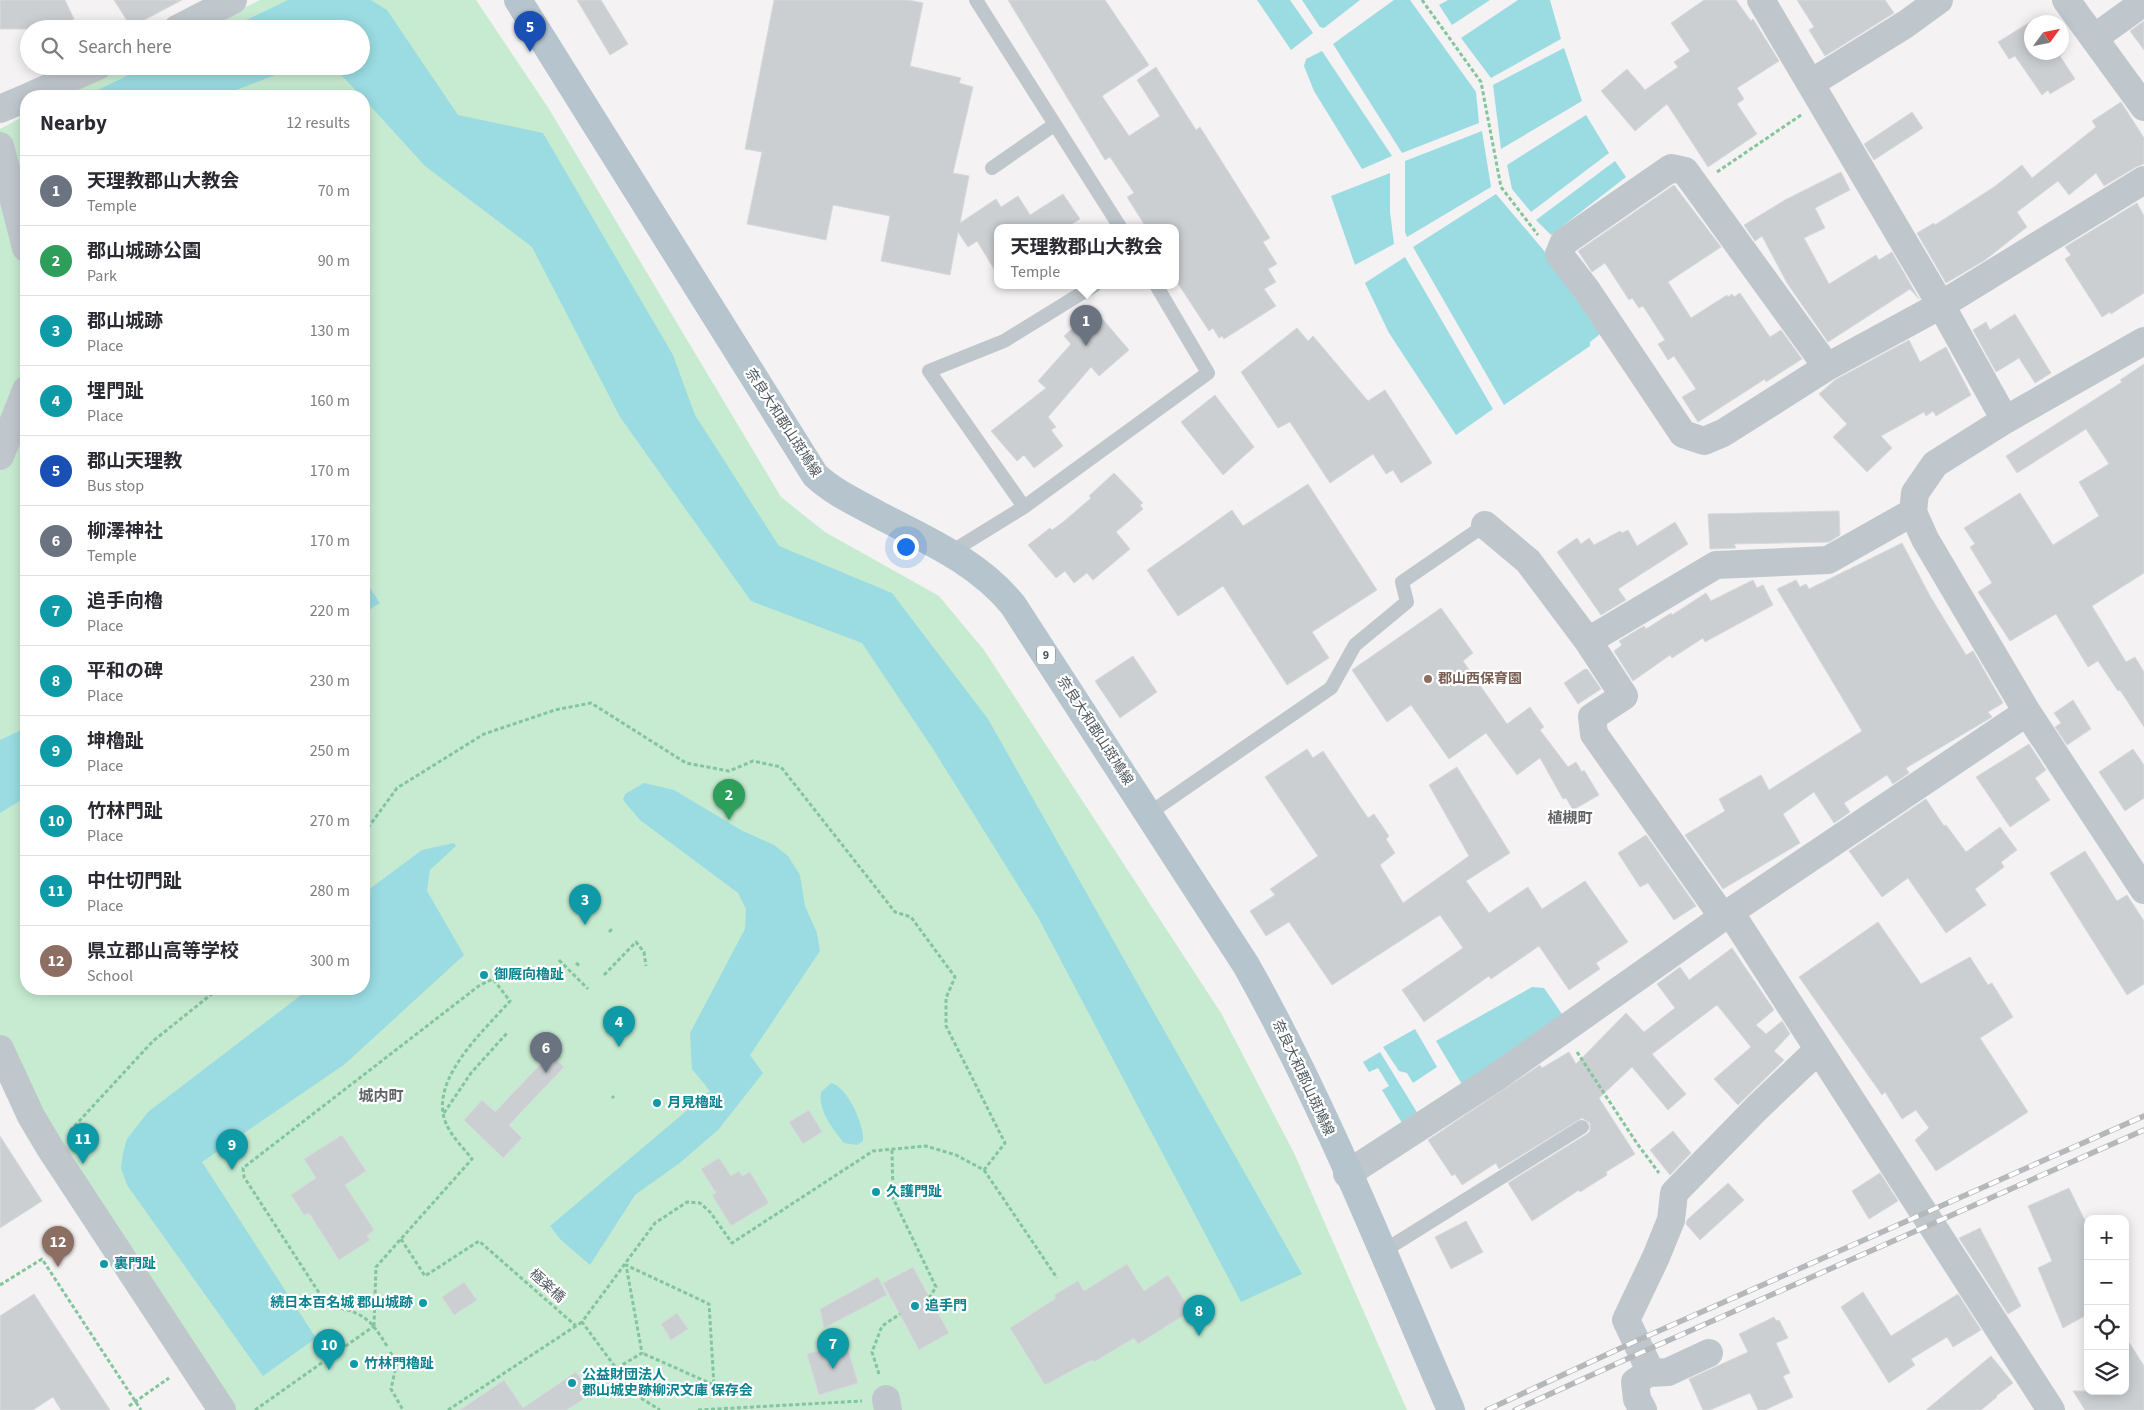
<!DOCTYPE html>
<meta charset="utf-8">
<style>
:root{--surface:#fff;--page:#f2f2f3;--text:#2b2b33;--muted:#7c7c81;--line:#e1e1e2;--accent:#3189cf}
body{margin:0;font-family:"Source Sans 3","Noto Sans JP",sans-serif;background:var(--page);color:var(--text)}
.controls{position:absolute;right:15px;bottom:15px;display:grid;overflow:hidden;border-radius:10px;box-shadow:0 2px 12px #0003}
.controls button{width:45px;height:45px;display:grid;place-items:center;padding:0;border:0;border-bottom:1px solid var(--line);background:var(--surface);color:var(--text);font:25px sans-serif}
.compass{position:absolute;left:2024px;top:15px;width:45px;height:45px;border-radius:50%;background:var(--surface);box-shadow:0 2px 12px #0003;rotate:57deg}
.you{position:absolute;left:905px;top:546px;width:18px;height:18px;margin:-12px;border:4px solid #fff;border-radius:50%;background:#1a73e8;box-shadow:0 0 0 8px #1a73e833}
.badge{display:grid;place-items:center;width:32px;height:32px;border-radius:50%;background:var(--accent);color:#fff;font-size:16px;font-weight:700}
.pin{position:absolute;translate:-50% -41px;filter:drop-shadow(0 1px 2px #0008)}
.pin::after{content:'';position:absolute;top:26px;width:18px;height:15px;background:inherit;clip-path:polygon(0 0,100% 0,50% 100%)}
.popup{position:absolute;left:994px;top:224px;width:185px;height:65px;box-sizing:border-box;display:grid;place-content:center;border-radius:10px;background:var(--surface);filter:drop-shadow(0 1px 4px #0005);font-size:16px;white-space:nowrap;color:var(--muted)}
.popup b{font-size:19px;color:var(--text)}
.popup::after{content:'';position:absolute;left:50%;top:100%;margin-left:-10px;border:10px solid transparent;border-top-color:var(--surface)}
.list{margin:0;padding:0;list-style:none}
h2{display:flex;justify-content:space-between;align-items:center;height:65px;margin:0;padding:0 20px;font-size:21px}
h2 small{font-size:16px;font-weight:400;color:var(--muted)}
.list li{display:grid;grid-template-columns:32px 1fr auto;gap:15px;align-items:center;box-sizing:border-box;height:70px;padding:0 20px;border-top:1px solid var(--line)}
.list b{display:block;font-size:19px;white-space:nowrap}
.list p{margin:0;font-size:16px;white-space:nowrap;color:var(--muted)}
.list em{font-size:16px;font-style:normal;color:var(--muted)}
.icon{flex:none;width:28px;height:28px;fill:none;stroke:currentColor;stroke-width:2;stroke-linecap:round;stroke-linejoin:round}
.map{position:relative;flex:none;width:2144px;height:1410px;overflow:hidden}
.search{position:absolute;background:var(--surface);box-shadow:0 2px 12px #0003;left:20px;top:20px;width:350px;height:55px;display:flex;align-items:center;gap:12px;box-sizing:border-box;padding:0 18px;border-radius:28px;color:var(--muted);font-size:19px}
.panel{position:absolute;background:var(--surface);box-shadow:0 2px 12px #0003;left:20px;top:90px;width:350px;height:905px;border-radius:20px}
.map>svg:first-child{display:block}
.green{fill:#c7ebd1}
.water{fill:#9adce2}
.building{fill:#cccfd2;stroke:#d7d9dc}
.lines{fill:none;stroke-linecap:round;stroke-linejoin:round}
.path{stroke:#83c59d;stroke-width:3;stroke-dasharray:4 2.5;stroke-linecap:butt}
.service{stroke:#c0c7cc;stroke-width:14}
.minor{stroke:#c0c7cc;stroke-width:28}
.primary{stroke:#b5c4cd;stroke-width:28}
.rail-casing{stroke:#b5b8bb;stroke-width:5.5}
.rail{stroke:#fff;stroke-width:4;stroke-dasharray:11;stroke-linecap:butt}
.education-dot{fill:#8d6e63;stroke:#fff;stroke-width:2}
.culture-dot{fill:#0f9aa8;stroke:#fff;stroke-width:2}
.labels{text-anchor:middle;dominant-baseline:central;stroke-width:4.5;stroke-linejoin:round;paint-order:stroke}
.shield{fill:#fff;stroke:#82898e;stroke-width:1}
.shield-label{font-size:12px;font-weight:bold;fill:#4c575d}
.street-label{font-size:14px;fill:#4c575d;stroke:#fff}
.education-label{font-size:14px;font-weight:bold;fill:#785e54;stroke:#fff;text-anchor:start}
.culture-label{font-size:14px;font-weight:bold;fill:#0d838f;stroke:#fff;text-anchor:start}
.neighbourhood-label{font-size:15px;font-weight:bold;fill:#5f6366;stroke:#fff}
</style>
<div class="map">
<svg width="2144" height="1410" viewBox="0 0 2144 1410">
<rect width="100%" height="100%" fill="#f4f2f2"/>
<path class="green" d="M260,0H476L549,109L781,497L825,532L939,596L984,650L1221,1013L1294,1153L1407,1410H209L0,1081V129L26,115V989H364V96H61L122,66H361V29H200Z"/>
<path class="water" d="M288,0H371L387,10L458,115L543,133L673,355L695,415L779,546L892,593L988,719L1302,1274L1241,1302L1039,919L933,749L862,643L751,601L620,417L532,247L425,166L364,99V96H361L333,66H361V29H227Z
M1257,0H1290L1313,33L1291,50Z
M1302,0H1360L1324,28L1320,27Z
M1394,0H1410L1476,92L1479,123L1402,153L1333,44Z
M1448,0H1490L1452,25L1439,5Z
M1518,0H1550L1561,39L1491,78L1461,38Z
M1564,48L1582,101L1501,149L1493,85Z
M1322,51L1392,156L1362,169L1314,91L1304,66L1306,59Z
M147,66H298L221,96H93L98,90Z
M1586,115L1609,153L1531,212L1512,189L1507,165Z
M1482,131L1491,187L1407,237L1405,232V161Z
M1615,161L1626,177L1551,235L1536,220Z
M1390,173V212L1394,244L1355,265L1331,196Z
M1496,194L1562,272L1604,331L1590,342V346L1504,405L1413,247Z
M1405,257L1493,409L1456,435L1389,333L1365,283Z
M364,579L380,603L364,613Z
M26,728V797L0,813V740Z
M644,783L674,790L741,830L774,845L788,856L800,875L805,906L817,933L820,951L750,1055L763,1073L718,1130L681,1162L635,1195L590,1265L560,1239L550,1226L710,1091L692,1069L690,1033L745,929L746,909L738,893L640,820L623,800L625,794Z
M454,843L456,846L430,870L427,891L464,955L345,1064L202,1162L316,1338L263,1376L127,1185L121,1168L123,1153L127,1139L148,1112L309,989H364V893L422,850Z
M1532,987L1544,988L1562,1014L1463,1086L1436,1041Z
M1415,1029L1437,1067L1413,1083L1407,1073L1399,1071L1383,1047Z
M1380,1052L1418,1114L1402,1123L1382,1090L1389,1086L1378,1068L1369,1072L1363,1062Z
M831,1083C847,1086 865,1126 863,1141L857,1145L844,1143C833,1129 818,1111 821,1092Z"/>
<path class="building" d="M0,0H65L74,19L54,29H0Z
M114,0H182L131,27Z
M577,0H601L628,44L610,55Z
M774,0H908L923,3L910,66L961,78L959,83L973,87L953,173L969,176L960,223L996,199L1001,207L1018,196L1030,215L1063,194L1080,219L1067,227H997V274L977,241L968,247L958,232L950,275L881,261L890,216L833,205L826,240L747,224L762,152L745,149Z
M1008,0H1105L1149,65L1102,96L1129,136L1160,116L1137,80L1156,67L1196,130L1200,127L1270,238L1263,242L1277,264L1268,269L1276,282L1264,289L1276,306L1224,339L1222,336L1219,338L1213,328L1209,331L1175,279V227H1146L1127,197L1134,193L1110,157L1105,160Z
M1704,0H1736L1751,21L1753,19L1779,61L1737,88L1744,99L1737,104L1757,134L1708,167L1667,104L1635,131L1601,91L1627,69L1645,90L1678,67L1674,62L1690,51L1671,23Z
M1797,0H1885L1894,13L1825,56L1809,30L1814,27Z
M2040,16L2044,22H2032V52L2062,51L2063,54L2060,56L2075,79L2050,94L2048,90L2042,95L2015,56L2009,59L1998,42Z
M2144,21V50L2130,31Z
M2121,102L2144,138V164L2136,167L2104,186L2096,173L2069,195L2058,181L2017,212L2027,227L1985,260L1946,283L1917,233L1934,223L1935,225L1994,187L2022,165L2032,178L2096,127L2092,121Z
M1912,112L1923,128L1874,160L1864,144Z
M1841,172L1850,190L1815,208L1825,228L1804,238L1829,284L1876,255L1879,260L1892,252L1919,299L1910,289L1828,342L1787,283L1762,236L1755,241L1744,225L1785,200Z
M1674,185L1721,247L1668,282L1691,318L1727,295L1728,297L1732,294L1734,297L1740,293L1770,337L1781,330L1802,359L1766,382L1765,379L1698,422L1682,397L1696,389L1674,356L1668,360L1658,344L1665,340L1643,306L1639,308L1632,298L1629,300L1605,263L1592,272L1578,251Z
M2137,203L2144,216V293L2111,314L2110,312L2102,317L2065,259L2071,255L2065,247Z
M1094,309L1129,350L1099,376L1091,367L1048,417L1056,427L1051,430L1063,446L1034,468L1024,455L1017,461L991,431L1046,388L1038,381L1071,344L1064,336Z
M2015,314L2051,373L2035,383L2019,358L1996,372L1973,330L1986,322L1990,330Z
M1297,328L1308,341L1313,336L1368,401L1385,390L1432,463L1401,483L1393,470L1386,474L1373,454L1330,483L1290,422L1278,428L1241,372Z
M1909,340L1920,362L1946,347L1971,395L1936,416L1933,411L1926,416L1924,412L1881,436L1892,448L1867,472L1833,437L1847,424L1819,394L1835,380Z
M2144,364V573L2092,606L2126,662L2135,657L2144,672V727L2120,690L2118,691L2098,661L2088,667L2056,614L2010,641L1978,592L1992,583L1970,547L1975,544L1964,528L2020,493L2053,545L2099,516L2079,482L2109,464L2086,429L2017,473L2006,456L2122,382L2120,380Z
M1215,395L1254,447L1223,475L1181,422Z
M1114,473L1143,503L1140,505L1143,509L1116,532L1130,549L1093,580L1087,573L1074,583L1065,571L1056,578L1028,545L1050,528L1052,530L1062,523L1091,498L1089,496Z
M1308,484L1377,590L1312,632L1329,658L1287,685L1223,586L1178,616L1147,570L1232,510L1243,526Z
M1839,511L1840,535L1829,542L1734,544L1736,548L1710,549L1708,514Z
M1675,522L1688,544L1618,589L1626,600L1601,615L1557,552L1577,538L1581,544L1589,538L1594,545L1620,531L1622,533L1628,530L1637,546Z
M1902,543L1930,596L1966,655L1973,651L2003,703L1988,712L1992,717L1906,768L1909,773L1893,784L1887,775L1844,803L1850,812L1834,823L1814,792L1783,814L1800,843L1723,889L1685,835L1725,811L1719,799L1761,775L1769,790L1862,731L1777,589L1796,580L1800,587L1806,584L1809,589Z
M1753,580L1757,588L1763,585L1773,605L1705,642L1703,638L1672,658L1670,655L1633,681L1614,651L1622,645L1619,641L1644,626L1646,629L1671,613L1672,615L1706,593L1711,601Z
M1441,608L1473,653L1463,661L1507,724L1530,707L1544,727L1540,730L1568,767L1576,762L1582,772L1584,770L1599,795L1573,810L1566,798L1563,799L1540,758L1517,775L1486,733L1449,759L1411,705L1387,722L1352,670Z
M1133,656L1157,692L1120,718L1095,681Z
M1585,669L1588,670L1601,689L1578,704L1564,683Z
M2073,700L2091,729L2067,745L2055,727L2061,723L2054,713Z
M2029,744L2046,770L2035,778L2050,800L2010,827L1976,777Z
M1307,749L1313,758L1323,751L1368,818L1374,814L1389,836L1386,839L1395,853L1380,865L1403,903L1469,856L1429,785L1457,767L1510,853L1466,881L1489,913L1528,887L1542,909L1585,881L1628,942L1596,963L1600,969L1569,990L1539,946L1491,979L1489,976L1424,1022L1402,990L1463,948L1440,915L1332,985L1289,922L1266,936L1250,911L1275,895L1270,889L1318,856L1265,777Z
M2133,749L2144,765V798L2125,811L2099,772Z
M1926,799L1944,826L1946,825L1966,852L2000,827L2017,850L2001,862L2004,867L1975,889L1986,905L1946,933L1908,878L1882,897L1849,851Z
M1646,835L1696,906L1674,920L1648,883L1640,887L1618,853Z
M2085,851L2117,901L2127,895L2144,921V984L2127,995L2050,873Z
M1878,922L1921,984L1970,957L1988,985L1992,983L2013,1017L1980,1038L2028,1112L1936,1171L1915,1140L1929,1128L1916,1110L1902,1119L1885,1092L1882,1095L1799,977Z
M1732,948L1774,1010L1756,1025L1766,1034L1782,1021L1790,1034L1774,1051L1784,1060L1738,1105L1714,1079L1751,1047L1717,1005L1652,1054L1686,1094L1668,1110L1632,1067L1599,1098L1635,1154L1606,1172L1607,1175L1580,1192L1579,1190L1532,1221L1508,1183L1587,1134L1590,1131V1123L1582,1118L1499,1169L1496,1163L1462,1185L1455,1174L1452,1176L1428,1140L1540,1065L1542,1068L1569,1052L1576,1064L1626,1013L1644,1032L1675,1008L1657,984L1680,967L1689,980Z
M550,1054L564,1067L509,1125L522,1138L503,1158L464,1120L482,1100L495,1112Z
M809,1110L822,1132L803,1144L789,1122Z
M1673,1131L1691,1153L1670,1175L1650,1150Z
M342,1135L366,1171L345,1185L374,1230L367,1236L370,1240L339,1260L309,1213L304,1215L291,1195L316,1178L304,1159Z
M0,1136L42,1201L0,1228Z
M719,1158L731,1176L739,1171L742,1176L750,1172L769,1203L731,1226L712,1195L716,1193L701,1169Z
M1880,1173L1898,1201L1869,1219L1852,1191Z
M1728,1183L1744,1200L1700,1240L1686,1224L1687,1220Z
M2069,1188L2088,1227V1314L2063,1328L2038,1268L2052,1261L2028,1206Z
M1466,1221L1483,1252L1451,1269L1435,1237Z
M1980,1228L2021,1306L2008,1314L1959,1238Z
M1127,1264L1144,1291L1168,1275L1191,1311L1138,1344L1134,1338L1094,1362L1092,1360L1045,1385L1010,1328L1056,1298L1054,1295L1078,1281L1084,1291Z
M913,1267L949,1333L919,1350L883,1283Z
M878,1277L887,1295L824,1328L820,1309Z
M464,1282L477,1300L454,1315L442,1297Z
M1863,1292L1891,1336L1958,1294L1981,1330L1953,1347L1947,1337L1911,1359L1915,1365L1889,1383L1841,1307Z
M34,1294L110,1410H61L53,1397L33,1410H0V1316Z
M677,1313L688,1329L671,1340L661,1324Z
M1774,1317L1776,1321L1779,1320L1788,1338L1776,1343L1790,1373L1783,1376L1793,1397L1765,1410H1758L1750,1393L1710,1410H1703L1689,1379L1748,1352L1739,1334Z
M2125,1336L2144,1366V1410H2085L2073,1391H2125Z
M846,1343L858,1383L819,1395L807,1354Z
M1991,1356L2013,1383L1996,1396L1997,1397L1981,1410H1926Z
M576,1372L591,1394L567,1410H460L504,1380L523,1408Z"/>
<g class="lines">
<path class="path" d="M1422,0L1481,82L1501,187L1538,235
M1717,172L1801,115
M364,833L397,788L484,734L555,710L591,703L686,763L729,771L753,761L781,767L895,912L911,917L955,977L946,998V1026L1005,1143L984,1170L956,1155L926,1146L873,1151L732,1243L710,1212L700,1203L687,1202L655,1223L582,1322L636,1395L660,1410
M609,932L613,928
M559,960L588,989
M576,963L581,967
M604,975L636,942L644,952L646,966
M1577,1052L1636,1142L1659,1173
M612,1098L614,1096
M444,1113L471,1073L507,1033
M70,1131L153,1041L218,989
M892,1150L893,1198L936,1287L929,1298
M984,1170L1057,1278
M401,1239L425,1276L479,1241L576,1326
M0,1285L42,1259L141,1410
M374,1326L376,1267L472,1159C465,1150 456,1141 450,1131C421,1086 483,1032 510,1001L493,979L480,985L243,1168L244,1177L327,1305C362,1313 368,1315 387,1346
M390,1352L397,1362L391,1389L403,1410
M617,1368L642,1353L626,1265L709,1304L714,1385L642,1353
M879,1374L872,1352L882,1326L900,1314
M129,1406L169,1378
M255,1410L374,1326
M448,1410L582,1322
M698,1410L862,1401"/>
<path class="service" d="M976,0L1120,227
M992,168L1054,125
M1024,507L929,371L1004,341L1095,285
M951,552L1024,507L1208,373L1156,285
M1148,814L1331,688L1355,645L1407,602L1402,582L1485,525
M1382,1252L1582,1127"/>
<path class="minor" d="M1761,0L1941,305L2005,420
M2066,0L2144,107
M177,29L233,0
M2094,38L2144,2
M1811,83L1906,24L1939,0
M30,96L98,66
M0,109L26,98
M0,146L26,248
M2144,341L2005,420L1935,464L1915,493L1913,512L1925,539L2027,712L2144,890
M1827,367L1685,171L1671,168L1564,242L1559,254L1586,289L1683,434L1704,441L1723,433L1827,367L1941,305L2144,180
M0,456L26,390
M1485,525L1528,561L1588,641L1624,696L1592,717L1594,734L1723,917
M1588,641L1716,565L1828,560L1913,512
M1730,912L2051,1410
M0,1049L31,1116L50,1148L222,1410
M1347,1174L1495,1078L1730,912L2027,712
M1648,1373L1668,1372L1709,1353
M886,1399L888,1410
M1643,1410L1637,1399L1635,1382L1648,1373L1646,1362L1626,1320L1656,1257L1671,1220L1674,1193L1758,1107L1818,1050"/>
<path class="primary" d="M518,0L815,475C833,492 855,502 877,514C926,540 977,561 1013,605L1246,965C1326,1107 1386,1261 1451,1410"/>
<defs>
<path id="rail" d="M1487,1410L1636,1341L2144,1116
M1515,1410L1640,1353L2144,1130"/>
</defs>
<use href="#rail" class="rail-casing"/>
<use href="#rail" class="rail"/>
</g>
<circle class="education-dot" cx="1428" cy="679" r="5"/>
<g class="culture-dot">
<circle cx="484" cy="975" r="5"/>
<circle cx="657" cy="1103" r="5"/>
<circle cx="876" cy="1192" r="5"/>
<circle cx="104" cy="1264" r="5"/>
<circle cx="423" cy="1303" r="5"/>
<circle cx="915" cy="1306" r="5"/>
<circle cx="354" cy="1364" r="5"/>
<circle cx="572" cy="1383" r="5"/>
</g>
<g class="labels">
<rect class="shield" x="1037" y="645.5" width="18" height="19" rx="4"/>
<g class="shield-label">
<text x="1046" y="655">9</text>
</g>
<g class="street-label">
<text transform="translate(783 423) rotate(57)">奈良大和郡山斑鳩線</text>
<text transform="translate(1095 731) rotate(57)">奈良大和郡山斑鳩線</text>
<text transform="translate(1303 1078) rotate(65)">奈良大和郡山斑鳩線</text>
<text transform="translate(547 1286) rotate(42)">極楽橋</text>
</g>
<g class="education-label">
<text x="1438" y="679">郡山西保育園</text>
</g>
<g class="culture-label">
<text x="494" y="975">御厩向櫓趾</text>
<text x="667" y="1103">月見櫓趾</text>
<text x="886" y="1192">久護門趾</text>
<text x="114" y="1264">裏門趾</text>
<text x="413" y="1303" text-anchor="end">続日本百名城 郡山城跡</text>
<text x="925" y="1306">追手門</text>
<text x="364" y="1364">竹林門櫓趾</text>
<text x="582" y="1375">公益財団法人<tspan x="582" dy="16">郡山城史跡柳沢文庫 保存会</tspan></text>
</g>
<g class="neighbourhood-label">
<text x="1570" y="818">植槻町</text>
<text x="381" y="1096">城内町</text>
</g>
</g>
</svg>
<div class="controls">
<button>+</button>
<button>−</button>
<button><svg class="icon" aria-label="locate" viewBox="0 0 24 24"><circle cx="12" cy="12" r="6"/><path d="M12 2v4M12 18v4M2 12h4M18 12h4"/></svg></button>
<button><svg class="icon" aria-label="layers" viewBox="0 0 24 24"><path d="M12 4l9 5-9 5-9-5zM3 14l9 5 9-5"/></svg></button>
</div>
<svg class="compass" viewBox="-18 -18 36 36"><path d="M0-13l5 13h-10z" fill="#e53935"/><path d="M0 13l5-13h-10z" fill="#7c7c81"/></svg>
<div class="you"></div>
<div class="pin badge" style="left:1086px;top:346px;background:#6b7280">1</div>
<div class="popup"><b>天理教郡山大教会</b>Temple</div>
<div class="pin badge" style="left:729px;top:820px;background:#2e9e5b">2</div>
<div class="pin badge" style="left:585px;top:925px;background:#0f9aa8">3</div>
<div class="pin badge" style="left:619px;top:1047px;background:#0f9aa8">4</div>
<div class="pin badge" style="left:530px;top:52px;background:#1a4fb4">5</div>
<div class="pin badge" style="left:546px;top:1073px;background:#6b7280">6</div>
<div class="pin badge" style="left:833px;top:1369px;background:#0f9aa8">7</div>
<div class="pin badge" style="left:1199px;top:1336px;background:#0f9aa8">8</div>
<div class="pin badge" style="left:232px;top:1170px;background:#0f9aa8">9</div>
<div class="pin badge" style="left:329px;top:1370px;background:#0f9aa8">10</div>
<div class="pin badge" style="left:83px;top:1164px;background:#0f9aa8">11</div>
<div class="pin badge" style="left:58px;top:1267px;background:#8d6e63">12</div>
<div class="search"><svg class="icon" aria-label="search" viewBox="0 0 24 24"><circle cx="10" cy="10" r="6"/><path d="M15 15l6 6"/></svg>Search here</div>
<section class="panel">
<h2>Nearby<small>12 results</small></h2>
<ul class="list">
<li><span class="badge" style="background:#6b7280">1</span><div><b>天理教郡山大教会</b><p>Temple</p></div><em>70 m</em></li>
<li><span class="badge" style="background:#2e9e5b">2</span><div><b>郡山城跡公園</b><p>Park</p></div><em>90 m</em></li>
<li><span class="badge" style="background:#0f9aa8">3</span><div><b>郡山城跡</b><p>Place</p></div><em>130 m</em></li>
<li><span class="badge" style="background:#0f9aa8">4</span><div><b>埋門趾</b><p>Place</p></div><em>160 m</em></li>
<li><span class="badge" style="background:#1a4fb4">5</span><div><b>郡山天理教</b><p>Bus stop</p></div><em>170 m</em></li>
<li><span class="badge" style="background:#6b7280">6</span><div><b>柳澤神社</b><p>Temple</p></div><em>170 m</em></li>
<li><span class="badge" style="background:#0f9aa8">7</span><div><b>追手向櫓</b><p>Place</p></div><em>220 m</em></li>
<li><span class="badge" style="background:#0f9aa8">8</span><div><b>平和の碑</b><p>Place</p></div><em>230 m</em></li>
<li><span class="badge" style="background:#0f9aa8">9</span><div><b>坤櫓趾</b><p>Place</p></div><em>250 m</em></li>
<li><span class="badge" style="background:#0f9aa8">10</span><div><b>竹林門趾</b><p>Place</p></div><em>270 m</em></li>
<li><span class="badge" style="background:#0f9aa8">11</span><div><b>中仕切門趾</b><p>Place</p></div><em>280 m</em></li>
<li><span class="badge" style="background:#8d6e63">12</span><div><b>県立郡山高等学校</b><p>School</p></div><em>300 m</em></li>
</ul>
</section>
</div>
